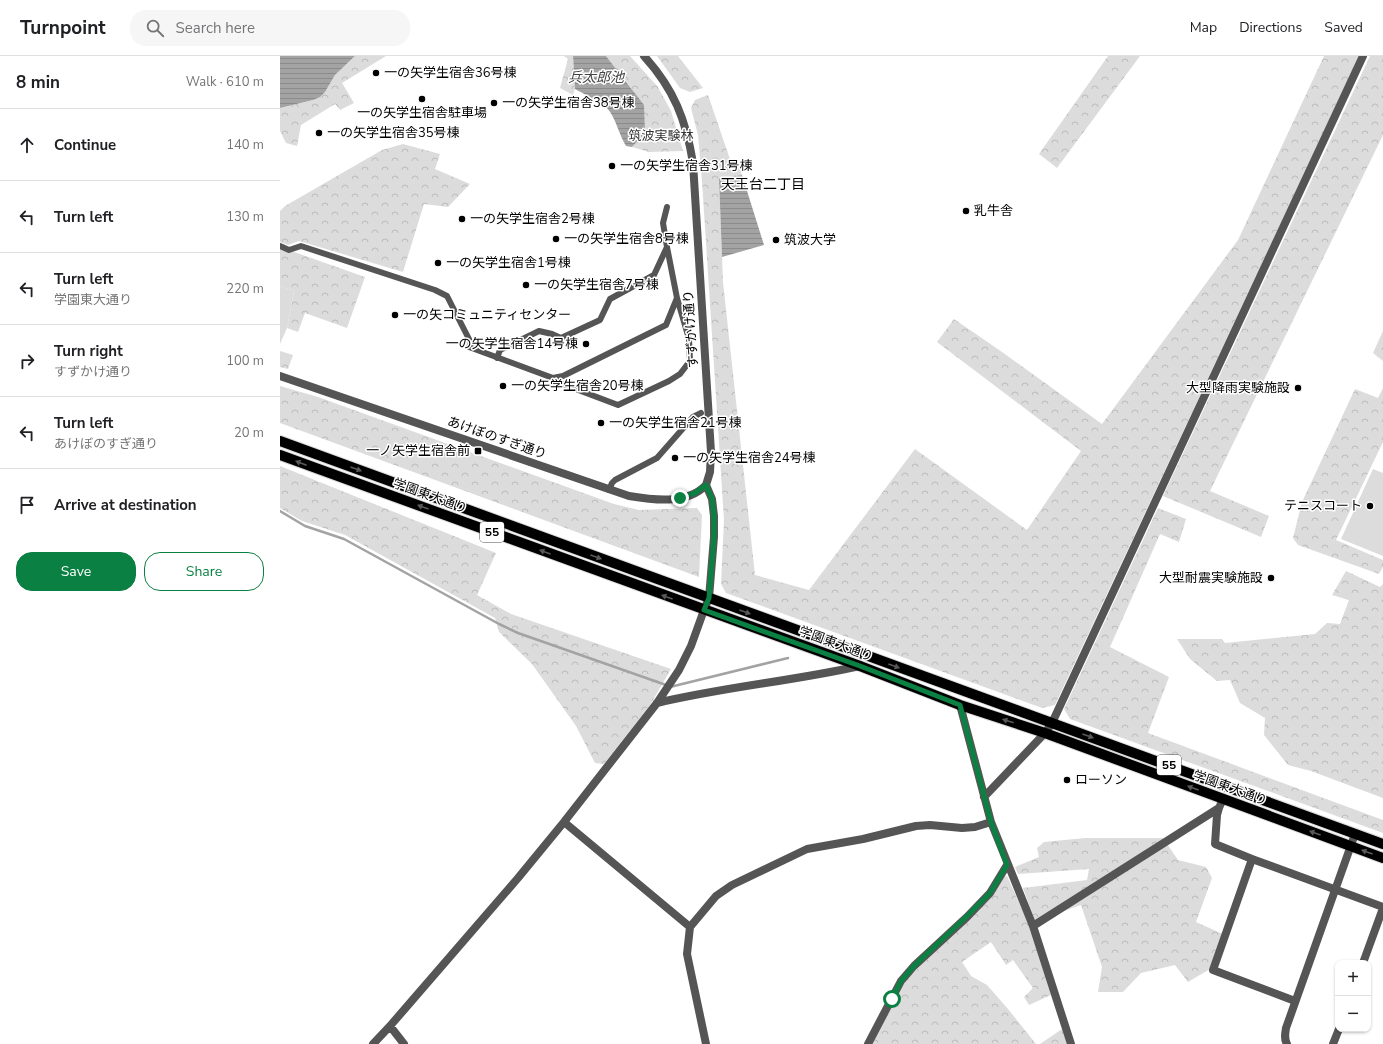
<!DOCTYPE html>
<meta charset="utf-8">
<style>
:root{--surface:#fff;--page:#f6f6f6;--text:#202124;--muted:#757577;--line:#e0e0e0;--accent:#0b8043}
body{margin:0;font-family:"Nunito Sans","Noto Sans JP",sans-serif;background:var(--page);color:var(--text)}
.controls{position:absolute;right:12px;bottom:12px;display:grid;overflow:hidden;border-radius:8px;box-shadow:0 1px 3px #0004}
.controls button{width:36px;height:36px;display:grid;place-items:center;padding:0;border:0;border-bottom:1px solid var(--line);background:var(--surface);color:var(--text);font:20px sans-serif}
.stop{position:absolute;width:12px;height:12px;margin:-9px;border:3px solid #0b8043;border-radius:50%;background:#fff}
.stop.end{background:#0b8043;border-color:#fff;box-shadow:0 1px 4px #0008}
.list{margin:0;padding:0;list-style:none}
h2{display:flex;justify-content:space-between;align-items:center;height:52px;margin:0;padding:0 16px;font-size:17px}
h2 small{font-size:13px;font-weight:400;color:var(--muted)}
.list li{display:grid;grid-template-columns:26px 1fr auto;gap:12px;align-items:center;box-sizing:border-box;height:72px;padding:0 16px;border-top:1px solid var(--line)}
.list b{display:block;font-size:15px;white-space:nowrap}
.list p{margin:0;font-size:13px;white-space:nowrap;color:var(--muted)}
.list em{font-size:13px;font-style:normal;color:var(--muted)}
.actions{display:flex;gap:8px;padding:12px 16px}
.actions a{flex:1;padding:9px 0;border:1px solid var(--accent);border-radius:16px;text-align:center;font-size:14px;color:var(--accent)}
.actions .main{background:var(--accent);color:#fff}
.icon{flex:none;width:22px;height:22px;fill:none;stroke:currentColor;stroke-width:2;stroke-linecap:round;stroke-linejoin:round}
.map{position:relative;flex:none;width:1103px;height:988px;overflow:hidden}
header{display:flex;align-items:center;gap:24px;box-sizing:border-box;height:56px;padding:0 20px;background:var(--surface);border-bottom:1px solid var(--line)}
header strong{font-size:19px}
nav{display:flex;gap:22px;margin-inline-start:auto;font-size:14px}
.search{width:280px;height:36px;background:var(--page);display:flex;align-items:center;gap:10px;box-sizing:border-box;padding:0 14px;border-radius:16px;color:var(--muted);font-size:15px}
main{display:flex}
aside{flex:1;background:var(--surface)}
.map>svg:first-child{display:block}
.grass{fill:#dcdcdc}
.forest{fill:url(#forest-crowns)}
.water{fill:url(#water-rules)}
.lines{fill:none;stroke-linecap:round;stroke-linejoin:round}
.stream{stroke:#a3a3a3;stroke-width:2.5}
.primary-casing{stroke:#dbdbdb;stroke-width:12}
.pedestrian{stroke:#555;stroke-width:6}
.minor{stroke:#555;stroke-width:8}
.tertiary{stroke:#555;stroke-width:8}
.primary{stroke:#000;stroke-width:10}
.oneway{fill:#595959}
.route{stroke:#0b8043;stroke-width:5}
.poi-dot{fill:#000;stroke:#fff;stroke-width:1.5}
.labels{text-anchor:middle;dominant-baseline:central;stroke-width:3;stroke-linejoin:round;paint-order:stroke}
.shield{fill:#fff;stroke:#4c4c4c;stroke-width:1}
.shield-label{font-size:12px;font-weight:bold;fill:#000}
.poi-label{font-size:13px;fill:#000;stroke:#fff;text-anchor:start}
.park-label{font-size:13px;fill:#333;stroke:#fff}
.street-label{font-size:13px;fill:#000;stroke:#fff}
.water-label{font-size:14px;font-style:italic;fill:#444;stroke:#fff}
.neighbourhood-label{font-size:14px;fill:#000;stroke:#fff}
</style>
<header>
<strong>Turnpoint</strong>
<div class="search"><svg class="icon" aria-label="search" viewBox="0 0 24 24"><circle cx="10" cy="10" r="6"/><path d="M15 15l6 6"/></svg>Search here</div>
<nav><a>Map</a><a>Directions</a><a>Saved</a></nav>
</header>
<main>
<aside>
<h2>8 min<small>Walk · 610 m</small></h2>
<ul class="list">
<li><svg class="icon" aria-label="ahead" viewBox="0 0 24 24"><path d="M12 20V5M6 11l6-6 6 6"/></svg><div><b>Continue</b></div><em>140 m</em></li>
<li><svg class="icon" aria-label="left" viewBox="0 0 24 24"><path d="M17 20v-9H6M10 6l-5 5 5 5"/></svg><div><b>Turn left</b></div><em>130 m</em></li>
<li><svg class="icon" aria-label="left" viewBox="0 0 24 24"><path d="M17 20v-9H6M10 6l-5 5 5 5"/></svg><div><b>Turn left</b><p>学園東大通り</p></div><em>220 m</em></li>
<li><svg class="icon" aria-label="right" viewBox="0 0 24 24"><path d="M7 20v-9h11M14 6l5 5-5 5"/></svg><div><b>Turn right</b><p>すずかけ通り</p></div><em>100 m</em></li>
<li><svg class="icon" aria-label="left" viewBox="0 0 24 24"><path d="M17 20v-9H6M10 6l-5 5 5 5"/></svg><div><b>Turn left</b><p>あけぼのすぎ通り</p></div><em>20 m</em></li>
<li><svg class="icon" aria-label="arrive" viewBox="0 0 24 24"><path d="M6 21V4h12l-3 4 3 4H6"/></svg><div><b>Arrive at destination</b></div></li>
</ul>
<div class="actions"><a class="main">Save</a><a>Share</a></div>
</aside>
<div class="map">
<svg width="1103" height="988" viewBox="0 0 1103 988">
<defs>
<pattern id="forest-crowns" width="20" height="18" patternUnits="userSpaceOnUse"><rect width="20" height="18" fill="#dcdcdc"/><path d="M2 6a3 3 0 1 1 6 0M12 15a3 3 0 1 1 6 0" fill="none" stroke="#bbb"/></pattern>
<pattern id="water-rules" width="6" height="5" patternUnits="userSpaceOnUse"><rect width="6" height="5" fill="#a3a3a3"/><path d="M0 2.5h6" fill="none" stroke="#8b8b8b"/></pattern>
</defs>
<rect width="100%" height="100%" fill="#fff"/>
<path class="grass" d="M0,230L14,235L7,272L0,288Z
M1093,413L1103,417V500L1061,483Z"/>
<path class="forest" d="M75,0H106L62,27L74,47L60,54L55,48L21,69L17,90L6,87L0,75V52L33,44L45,36L55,19Z
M284,0H293L295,33L293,39L280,32L288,3Z
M326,0H350L378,31L391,55L403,95L369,96L352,91L365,76L352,33Z
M377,0H398L423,32L410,36L400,32Z
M828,0H860L777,112L759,98Z
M1044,0H1079L775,649L762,652L446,537L441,528L444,464L422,125L418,79L411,52L415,44L428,39L453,112L459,110L462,119L439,124L443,226L475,519L529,534L635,393L747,474L801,395L657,286L674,263L722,296L822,368L958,184Z
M1090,0H1103V79L930,435L989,460L981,481L883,440Z
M123,88L160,98L155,113L190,128L168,151L144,148L123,216L19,185L8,189L0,186V155L5,150L102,94Z
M0,191L85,221L67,272L25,257L18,276L7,272L14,235L0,230Z
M1103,275V305L1093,297Z
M0,295L13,299L8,313L0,311Z
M0,330L38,341L334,448L359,454L417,452L422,459L419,521L0,367Z
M1103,332V386L1056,484L1103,504V511L1099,518L1018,489L1013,482L1022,446L1075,333L1098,342Z
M0,410L216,497L197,539L231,558L391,613L370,649L324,708L315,707L296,670L252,608L219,576L215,562L65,479L22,465L0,452Z
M878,452L906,463L899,486L880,478L830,591L889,621L868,677L1103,764V777L790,663L784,653Z
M1066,515L1100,531L1103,528V742L1031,715L1008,709L984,679L985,662L960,647L950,624L937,625L910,603L897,583H942L945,587L1035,578L1047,567L1060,568L1069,544L1052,539Z
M805,782H883L898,804L926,811L932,822L916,866L945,879L930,913L908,926L895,909L861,917L843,936H818L822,911L801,849L755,865L743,832L807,824L809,813L738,818L735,811L759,801L757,792L764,786Z
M727,820L751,873L771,939L749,949L744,941L753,932L733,904L726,909L711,886L682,906L691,920L707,929L728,953L756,988H592L626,924L700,852L724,821Z
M782,973L787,988H760Z"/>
<path class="water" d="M0,0H75L55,19L45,36L40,41L33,44L0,52Z
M293,0H326L364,49L365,77L352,91L346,90C339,79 336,62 327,52C321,46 302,37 295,33Z
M462,119L484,189L442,201L439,123Z"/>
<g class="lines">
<path class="stream" d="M0,455L25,470L64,483L219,568L238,577L386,629
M390,631L508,602"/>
<defs>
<path id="primary" d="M0,385L1103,788
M0,399L580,610L680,649L765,677L1103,802"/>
</defs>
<use href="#primary" class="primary-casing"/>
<path class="pedestrian" d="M0,190L9,194L21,190L155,234L167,240L191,287L189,291L273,322L285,329L338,349L389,325L400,318L410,305L409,283L397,242L387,191L383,167L387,151
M217,302L220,294L259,275L272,278L281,282L320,264L330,243L374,219L387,191
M273,322L283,320L386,269L397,242
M329,434L332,427L335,424L377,402L413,361L421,357"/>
<path class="minor" d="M377,647C444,631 513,625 580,610
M680,649L711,766L753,870L791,988
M704,741L765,677
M939,752L937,759L935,788L972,803
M284,766L410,871
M753,870L939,752L943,743
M1083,907L1103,852
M1015,945L933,914L972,803L1103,851
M110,970L124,988
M93,988L110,970L238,822L284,766L377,647L399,614L411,590L424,554
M426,988L407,898L410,871L436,840L452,829L527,793L583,783L636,770L650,769L682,772L695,771L711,766
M588,988L621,925L634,910L687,861L710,837L727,809
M1053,988L1059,973"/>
<path class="tertiary" d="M364,0C394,33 406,64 413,107L431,396L430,416L426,429L432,443L434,460V481L429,542L424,554
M0,320L349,440C373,444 407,449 426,429
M765,677L772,667L1083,0
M1007,988C1004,983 1005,978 1006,972L1075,778"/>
<use href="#primary" class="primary"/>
</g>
<defs><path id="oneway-solid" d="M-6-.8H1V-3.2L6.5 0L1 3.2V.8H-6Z"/></defs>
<g class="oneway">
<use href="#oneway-solid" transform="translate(21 407) rotate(-159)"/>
<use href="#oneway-solid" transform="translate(76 413) rotate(20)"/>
<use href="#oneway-solid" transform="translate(143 451) rotate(-160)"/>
<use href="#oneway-solid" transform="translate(265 496) rotate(-160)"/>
<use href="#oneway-solid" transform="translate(316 501) rotate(20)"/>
<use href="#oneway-solid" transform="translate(387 541) rotate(-160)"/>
<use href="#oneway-solid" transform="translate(465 556) rotate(20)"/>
<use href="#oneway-solid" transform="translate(614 610) rotate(20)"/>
<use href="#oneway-solid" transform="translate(728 665) rotate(-162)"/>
<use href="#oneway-solid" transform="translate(808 680) rotate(20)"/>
<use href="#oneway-solid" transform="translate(913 732) rotate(-160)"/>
<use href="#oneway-solid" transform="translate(1035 777) rotate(-160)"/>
<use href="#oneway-solid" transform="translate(1087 796) rotate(-160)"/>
</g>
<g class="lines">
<path class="route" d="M400,442L415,437L426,429L432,443L434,460V481L429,542L424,554L580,610L680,649L711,766L727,809L710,837L686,861L634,910L621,925L612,943"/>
</g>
<g class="poi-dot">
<circle cx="96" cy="17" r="4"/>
<circle cx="142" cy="43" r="4"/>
<circle cx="214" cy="47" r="4"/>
<circle cx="39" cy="77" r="4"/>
<circle cx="332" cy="110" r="4"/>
<circle cx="686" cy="155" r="4"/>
<circle cx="182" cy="163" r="4"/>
<circle cx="276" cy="183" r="4"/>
<circle cx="496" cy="184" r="4"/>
<circle cx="158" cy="207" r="4"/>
<circle cx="246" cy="229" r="4"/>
<circle cx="115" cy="259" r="4"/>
<circle cx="306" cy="288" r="4"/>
<circle cx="223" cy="330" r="4"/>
<circle cx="1018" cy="332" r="4"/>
<circle cx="321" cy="367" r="4"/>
<rect x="194" y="391" width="8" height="8" rx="2"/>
<circle cx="395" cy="402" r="4"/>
<circle cx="1090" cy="450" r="4"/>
<circle cx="991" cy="522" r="4"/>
<circle cx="787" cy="724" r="4"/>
</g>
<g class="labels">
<g class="shield">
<rect x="200" y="466" width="24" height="20" rx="3"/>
<rect x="877" y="699" width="24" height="20" rx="3"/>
</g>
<g class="shield-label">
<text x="212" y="476">55</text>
<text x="889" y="709">55</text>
</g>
<g class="poi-label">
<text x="104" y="17">一の矢学生宿舎36号棟</text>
<text x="222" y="47">一の矢学生宿舎38号棟</text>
<text x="142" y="57" text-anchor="middle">一の矢学生宿舎駐車場</text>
<text x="47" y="77">一の矢学生宿舎35号棟</text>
<text x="340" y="110">一の矢学生宿舎31号棟</text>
<text x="694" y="155">乳牛舎</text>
<text x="190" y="163">一の矢学生宿舎2号棟</text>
<text x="284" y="183">一の矢学生宿舎8号棟</text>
<text x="504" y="184">筑波大学</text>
<text x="166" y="207">一の矢学生宿舎1号棟</text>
<text x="254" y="229">一の矢学生宿舎7号棟</text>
<text x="123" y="259">一の矢コミュニティセンター</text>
<text x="298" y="288" text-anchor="end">一の矢学生宿舎14号棟</text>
<text x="231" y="330">一の矢学生宿舎20号棟</text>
<text x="1010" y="332" text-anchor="end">大型降雨実験施設</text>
<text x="329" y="367">一の矢学生宿舎21号棟</text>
<text x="190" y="395" text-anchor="end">一ノ矢学生宿舎前</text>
<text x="403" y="402">一の矢学生宿舎24号棟</text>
<text x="1082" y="450" text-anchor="end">テニスコート</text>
<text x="983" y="522" text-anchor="end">大型耐震実験施設</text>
<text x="795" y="724">ローソン</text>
</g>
<g class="park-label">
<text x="381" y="80">筑波実験林</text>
</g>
<g class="street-label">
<text transform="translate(411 273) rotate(-94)">すずかけ通り</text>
<text transform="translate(217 382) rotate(19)">あけぼのすぎ通り</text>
<text transform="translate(150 440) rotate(20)">学園東大通り</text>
<text transform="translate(556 588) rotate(20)">学園東大通り</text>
<text transform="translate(950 732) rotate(20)">学園東大通り</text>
</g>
<g class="water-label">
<text x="316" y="21">兵太郎池</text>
</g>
<g class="neighbourhood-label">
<text x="483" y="128">天王台二丁目</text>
</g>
</g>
</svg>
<div class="controls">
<button>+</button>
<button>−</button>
</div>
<div class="stop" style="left:612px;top:943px"></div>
<div class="stop end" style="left:400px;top:442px"></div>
</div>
</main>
